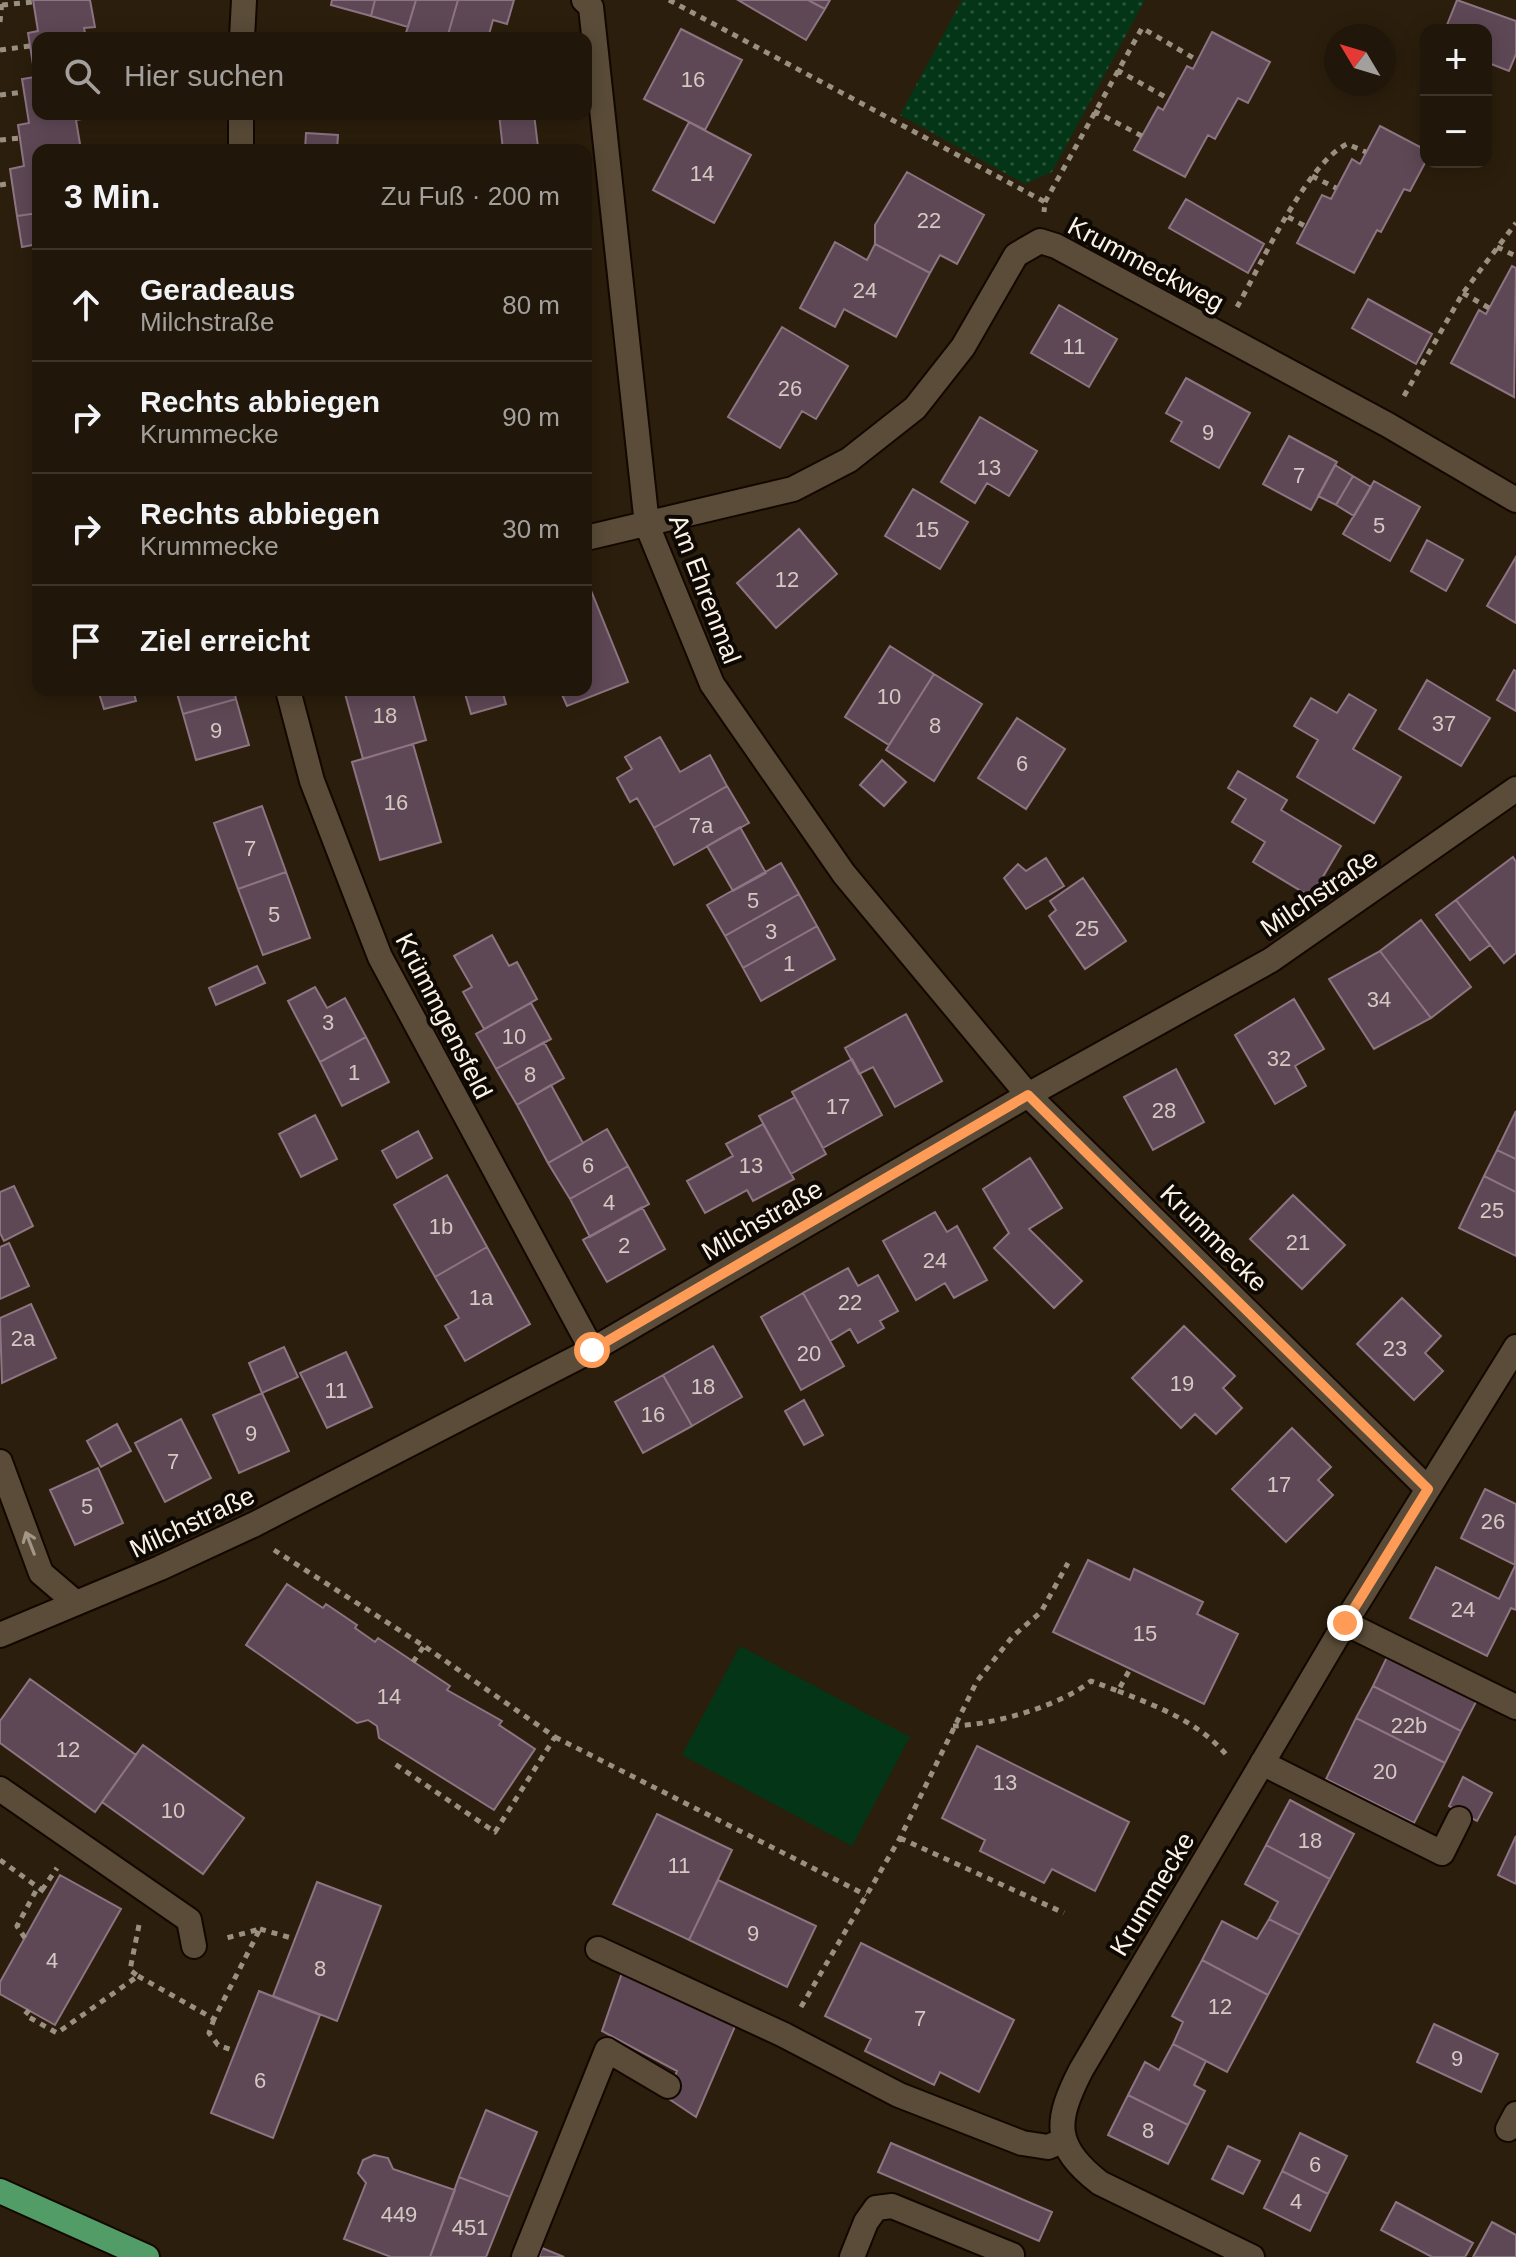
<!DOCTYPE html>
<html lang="de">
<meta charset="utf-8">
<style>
:root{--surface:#201609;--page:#281f12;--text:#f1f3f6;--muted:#a29f9c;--line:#3d352a}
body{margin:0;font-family:Arial,sans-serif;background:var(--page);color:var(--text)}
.controls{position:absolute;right:24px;top:24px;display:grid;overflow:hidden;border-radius:16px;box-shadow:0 4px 20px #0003}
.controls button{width:72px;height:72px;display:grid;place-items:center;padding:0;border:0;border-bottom:2px solid var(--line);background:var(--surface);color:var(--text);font:40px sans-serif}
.compass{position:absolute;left:1324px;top:24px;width:72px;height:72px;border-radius:50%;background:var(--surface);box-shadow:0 4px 20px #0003;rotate:308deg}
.stop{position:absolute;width:24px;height:24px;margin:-18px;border:6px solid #fe9c57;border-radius:50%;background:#fff}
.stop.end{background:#fe9c57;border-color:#fff;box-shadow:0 2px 8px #0008}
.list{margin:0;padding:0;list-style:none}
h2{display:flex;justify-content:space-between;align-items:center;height:104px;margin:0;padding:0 32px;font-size:34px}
h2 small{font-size:26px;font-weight:400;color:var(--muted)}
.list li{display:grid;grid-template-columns:52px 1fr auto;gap:24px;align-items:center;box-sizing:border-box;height:112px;padding:0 32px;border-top:2px solid var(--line)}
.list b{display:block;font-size:30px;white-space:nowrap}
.list p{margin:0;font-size:26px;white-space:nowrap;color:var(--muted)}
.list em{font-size:26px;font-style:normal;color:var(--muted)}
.icon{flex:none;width:44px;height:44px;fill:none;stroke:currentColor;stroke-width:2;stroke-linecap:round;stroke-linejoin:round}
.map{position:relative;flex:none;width:1516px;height:2257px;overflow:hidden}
.search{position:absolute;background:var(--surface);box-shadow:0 4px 20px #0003;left:32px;top:32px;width:560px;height:88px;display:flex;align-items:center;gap:20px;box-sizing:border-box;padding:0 28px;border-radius:16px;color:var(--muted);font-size:30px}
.panel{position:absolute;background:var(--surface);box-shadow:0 4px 20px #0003;left:32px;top:144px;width:560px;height:552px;border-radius:16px}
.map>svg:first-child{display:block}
.grass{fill:url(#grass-dots)}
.pitch{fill:#043516}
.building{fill:#5e4855;stroke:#8d7483;stroke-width:2}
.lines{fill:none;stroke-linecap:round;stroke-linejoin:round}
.minor-casing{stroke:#130800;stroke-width:28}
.major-casing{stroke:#130800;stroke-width:28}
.path{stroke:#9a9081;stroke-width:5;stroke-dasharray:6 6;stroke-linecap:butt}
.minor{stroke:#5a4c38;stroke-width:24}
.major{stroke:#529d67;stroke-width:24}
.oneway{stroke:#a29787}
.route{stroke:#fe9c57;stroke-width:10}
.labels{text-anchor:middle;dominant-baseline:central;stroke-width:8;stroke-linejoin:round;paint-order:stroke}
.number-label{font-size:22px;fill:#d4c8c2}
.street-label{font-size:26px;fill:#fbf2e7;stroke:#0f0903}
</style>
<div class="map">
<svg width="1516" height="2257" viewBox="0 0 1516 2257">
<defs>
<pattern id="grass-dots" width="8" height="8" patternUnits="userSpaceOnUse" patternTransform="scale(2)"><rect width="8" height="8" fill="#043516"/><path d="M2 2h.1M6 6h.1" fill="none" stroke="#2a5338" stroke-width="1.8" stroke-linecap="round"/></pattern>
</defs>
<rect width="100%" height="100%" fill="#2b1e0c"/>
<path class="grass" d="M962,0H1145L1052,172L1025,184L900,115Z"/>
<path class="pitch" d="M740,1646L910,1737L852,1846L682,1755Z"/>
<path class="building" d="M33,0H90L95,27L84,28L86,38H38V114H87L88,118L76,120L81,150H38V213L17,216L10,169L24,166L18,125L29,123L22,79L35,77L28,33L38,31Z
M332,0H375L371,16L331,5Z
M375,0H416L408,27L371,16Z
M416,0H458L447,38L405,36Z
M458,0H514L507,24L493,20L488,38H447Z
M738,0H808L825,9L806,40Z
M808,0H830L825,9Z
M1457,0L1516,21V54L1509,71L1486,62V30H1445Z
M681,29L742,60L705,130L644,99Z
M1212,32L1270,62L1248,103L1238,98L1215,139L1208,135L1185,177L1134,150L1158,107L1163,110L1187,66L1193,69Z
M499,114H534L538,147L503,150Z
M689,122L751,155L714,223L653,190Z
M1380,126L1426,150V161L1410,191L1404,189L1381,232L1377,230L1354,273L1297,243L1322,195L1331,199L1352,159L1360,164Z
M306,133L338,135L337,150H305Z
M907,172L984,215L957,264L940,255L930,273L875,244V225Z
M1186,199L1264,244L1248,273L1169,228Z
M38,213V244L22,247L17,216Z
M835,242L867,260L875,244L930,273L896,337L844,309L835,327L800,308Z
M1512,266L1516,268L1514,397L1451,363L1479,310L1486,314Z
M1368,299L1432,334L1416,364L1352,328Z
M1059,305L1117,339L1089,387L1031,353Z
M782,327L848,366L816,419L802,411L780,448L728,417Z
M1186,378L1250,413L1219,468L1171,441L1182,422L1166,413Z
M980,417L1037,451L1009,496L987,483L975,503L941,482Z
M1289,436L1337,462L1311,510L1263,484Z
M1335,465L1353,476L1336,505L1318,496Z
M1353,476L1371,487L1354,516L1336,505Z
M1374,481L1420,507L1390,561L1343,534Z
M913,489L968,522L940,569L885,536Z
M799,529L837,574L776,628L737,583Z
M1427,540L1463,560L1446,591L1411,571Z
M1516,557V623L1487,606Z
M590,588L628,682L567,706L560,690H586V590Z
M890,646L934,674L889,745L845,717Z
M1514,670L1516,671V711L1497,700Z
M934,674L982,704L934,781L886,750Z
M1427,680L1490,718L1461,766L1399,729Z
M98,690H133L136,701L104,709Z
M176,690H234L236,699L183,714Z
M344,690H412L426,740L363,759Z
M464,690H502L506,704L471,714Z
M1349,694L1376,710L1353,749L1401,777L1374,823L1297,777L1318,740L1294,726L1311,698L1337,713Z
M236,699L249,745L196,760L183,714Z
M1017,718L1065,749L1026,809L978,778Z
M660,737L680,772L710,755L727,786L654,828L637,798L630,802L617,778L632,769L625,757Z
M413,744L441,842L380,860L352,762Z
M882,760L906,782L884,806L860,785Z
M1238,771L1287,800L1281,810L1341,846L1311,897L1253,862L1265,842L1232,822L1246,799L1228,788Z
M727,786L749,823L674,865L654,828Z
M262,806L286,872L238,889L214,823Z
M740,827L766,873L733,891L707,846Z
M1513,857L1516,862V953L1504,963L1456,900Z
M1046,858L1064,886L1026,909L1004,878L1018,864L1026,871Z
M781,863L799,894L725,936L707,905Z
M286,872L310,938L263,955L238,889Z
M1083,878L1126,941L1085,969L1049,916L1056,910L1050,901Z
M799,894L817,926L743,968L725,936Z
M1456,900L1490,945L1470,960L1436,915Z
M1421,920L1471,987L1431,1018L1380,951Z
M817,926L835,959L761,1001L743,968Z
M492,935L509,966L517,962L537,999L484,1029L463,992L472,987L454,956Z
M1380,951L1431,1018L1374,1049L1329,979Z
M257,966L265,983L216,1005L209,988Z
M315,987L327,1008L345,998L366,1037L320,1062L288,1001Z
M1294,999L1324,1049L1295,1066L1306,1086L1275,1104L1235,1035Z
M531,1003L551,1039L496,1069L476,1034Z
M906,1014L942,1081L895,1107L873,1067L859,1074L845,1048Z
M366,1037L389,1082L342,1106L320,1062Z
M544,1042L564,1078L517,1105L496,1069Z
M852,1059L882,1115L823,1148L792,1092Z
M1176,1069L1204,1122L1153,1150L1124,1097Z
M551,1085L583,1143L548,1163L517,1105Z
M795,1097L826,1154L791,1174L759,1116Z
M1516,1111V1159L1497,1150Z
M315,1115L337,1159L301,1177L279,1134Z
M763,1124L794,1179L753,1201L747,1190L705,1213L687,1181L733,1156L726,1144Z
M607,1129L628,1166L570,1199L548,1163Z
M418,1131L432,1158L397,1178L382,1151Z
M1497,1150L1516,1159V1192L1484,1176Z
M1030,1158L1062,1208L1029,1229L1082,1281L1054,1308L994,1248L1009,1233L983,1189Z
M628,1166L649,1204L590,1237L570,1199Z
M447,1175L487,1247L435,1277L394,1205Z
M1484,1176L1516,1192V1256L1459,1228Z
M14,1186L33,1226L4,1241L0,1233V1192Z
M1293,1195L1345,1245L1302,1289L1250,1239Z
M642,1207L665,1249L607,1282L583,1240Z
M935,1212L947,1232L957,1226L987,1280L954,1298L945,1283L916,1300L883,1241Z
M9,1243L29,1286L0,1299V1247Z
M487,1247L530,1324L465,1361L445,1326L459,1318L435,1277Z
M848,1268L858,1286L878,1275L898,1311L880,1321L884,1328L858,1343L850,1329L830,1341L803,1293Z
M803,1293L844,1366L801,1390L761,1317Z
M1402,1298L1441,1336L1425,1353L1443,1371L1414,1400L1357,1344Z
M31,1304L56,1358L2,1383L0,1318Z
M1184,1326L1235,1376L1223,1388L1242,1408L1216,1434L1195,1414L1181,1428L1132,1378Z
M713,1346L742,1397L692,1426L663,1375Z
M284,1347L298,1377L262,1393L249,1363Z
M346,1352L372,1407L327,1428L300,1373Z
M663,1375L692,1426L643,1453L615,1402Z
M262,1393L289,1451L239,1473L213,1415Z
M804,1400L823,1435L804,1445L785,1411Z
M181,1419L211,1478L165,1502L135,1443Z
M117,1424L131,1451L101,1467L87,1441Z
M1292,1428L1331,1467L1318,1480L1333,1495L1286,1542L1232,1489Z
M98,1468L123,1523L75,1545L50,1490Z
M1485,1489L1516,1504L1515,1565L1461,1538Z
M1088,1560L1130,1580L1134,1569L1203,1602L1197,1614L1238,1634L1204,1704L1053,1632Z
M1516,1564V1610L1511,1608L1487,1656L1410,1618L1436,1567L1499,1599Z
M287,1584L323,1608L326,1604L357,1625L355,1628L375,1642L378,1638L450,1686L447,1690L502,1721L499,1725L535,1749L494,1810L379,1738L377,1726L368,1720L357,1723L246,1645Z
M1388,1655L1477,1700L1461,1731L1373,1686Z
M30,1679L136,1755L95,1812L0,1743V1721Z
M1373,1686L1461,1731L1445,1763L1356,1718Z
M1356,1718L1445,1763L1414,1823L1326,1779Z
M143,1745L244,1818L203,1874L102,1802Z
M977,1746L1129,1822L1095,1891L1052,1869L1044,1883L980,1851L985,1840L942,1818Z
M1463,1777L1492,1793L1477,1821L1449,1806Z
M1290,1800L1354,1834L1330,1879L1266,1845Z
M657,1814L732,1850L689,1940L613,1904Z
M1516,1836V1884L1498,1875Z
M1266,1845L1330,1879L1300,1935L1269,1919L1278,1902L1245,1884Z
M60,1875L121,1909L55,2025L0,1994V1982Z
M718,1880L816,1926L787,1987L689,1940Z
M317,1882L381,1906L337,2021L273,1996Z
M1269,1919L1300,1935L1268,1995L1202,1960L1222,1921L1257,1939Z
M861,1943L1014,2020L979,2092L940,2072L934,2085L865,2051L871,2039L825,2016Z
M1202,1960L1268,1995L1227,2072L1173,2044L1183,2022L1172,2016Z
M623,1970L736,2024L696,2117L666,2097L677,2071L602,2031Z
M259,1991L320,2015L273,2138L211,2113Z
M1434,2024L1498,2054L1481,2092L1417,2062Z
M1173,2044L1206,2061L1194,2085L1205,2091L1188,2125L1128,2095L1145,2062L1159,2070Z
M1128,2095L1188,2125L1168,2164L1108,2135Z
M486,2110L537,2132L510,2197L459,2177Z
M1300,2133L1347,2156L1328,2194L1282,2171Z
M891,2143L1052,2212L1039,2241L878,2172Z
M1228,2146L1260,2161L1243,2194L1212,2179Z
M374,2155L388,2158L393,2169L455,2190L430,2257H391L344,2239L366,2183L358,2173L363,2160Z
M1282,2171L1328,2194L1310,2231L1264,2208Z
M459,2177L510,2197L486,2257H430Z
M1396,2202L1473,2243L1465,2257H1432L1381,2230Z
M1492,2222L1516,2235V2257H1473Z
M542,2248L564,2257H539Z"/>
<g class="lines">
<defs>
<path id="minor" d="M584,0L591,7L647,525L712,684L844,874L1028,1095L1428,1489
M242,38L244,0
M241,150V114
M586,538L793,489L849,460L915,408L963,347L1016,255L1040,241L1056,246L1388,425L1516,500
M288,690L312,781L380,957L592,1350
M0,1462L41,1573L76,1603
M1345,1623L1516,1707
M0,1635L160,1568L253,1525L592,1350L1028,1095L1271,960L1516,789
M1262,1763L1442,1853L1459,1819
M0,1789L189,1920L194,1946
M598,1949L784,2035L899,2095L1022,2143L1048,2147L1062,2141
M1508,2129L1516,2114
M524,2257L607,2050L668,2086
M852,2257L866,2222L876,2208L892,2206L1012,2255
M1252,2257L1100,2183C1052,2146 1055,2121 1081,2070L1345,1623L1516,1347"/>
<path id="major" d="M0,2191L147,2257"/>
</defs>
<use href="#minor" class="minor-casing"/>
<use href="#major" class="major-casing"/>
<path class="path" d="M669,0L1045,202L1044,212
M2,5L33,2
M0,22L2,0
M0,50L30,46
M1117,70L1169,99
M0,95L24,92
M1094,111L1142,136
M0,140L20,138
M1312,176L1336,188
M0,185L12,183
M1045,202L1142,28L1197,60
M1288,217L1305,226
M1497,247L1516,256
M1463,293L1489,308
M1237,307C1261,265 1306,164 1347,144L1366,152
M1404,396L1463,293L1516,223
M274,1550L424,1646L555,1737L495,1832L392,1762
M413,1662L424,1646
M1118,1691C1159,1707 1201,1723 1229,1758
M953,1726C993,1725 1060,1706 1091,1681L1118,1691L1130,1669
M555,1737L866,1895
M900,1838L1064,1913
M0,1860L49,1895
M42,1890L57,1868
M260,1929L295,1939
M25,1938L17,1926L38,1887
M138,1976L214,2019L260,1929L223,1939
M801,2007L900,1838L977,1681L1013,1636L1041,1612L1068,1563
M29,2010L25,2015L57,2033L138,1976L130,1970L139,1925
M214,2019L209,2033L218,2045L235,2051"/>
<use href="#minor" class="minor"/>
<use href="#major" class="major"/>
</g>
<defs><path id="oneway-shaft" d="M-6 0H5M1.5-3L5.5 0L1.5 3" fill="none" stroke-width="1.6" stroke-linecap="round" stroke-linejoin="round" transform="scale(2)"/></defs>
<use class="oneway" href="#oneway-shaft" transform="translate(30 1543) rotate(-111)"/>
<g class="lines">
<path class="route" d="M592,1350L1028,1095L1428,1489L1345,1623"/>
</g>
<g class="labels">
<g class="number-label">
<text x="693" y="79">16</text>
<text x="702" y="173">14</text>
<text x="929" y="220">22</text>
<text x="865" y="290">24</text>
<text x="1074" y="346">11</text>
<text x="790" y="388">26</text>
<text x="1208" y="432">9</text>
<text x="989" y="467">13</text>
<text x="1299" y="475">7</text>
<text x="1379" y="525">5</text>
<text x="927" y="529">15</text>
<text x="787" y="579">12</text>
<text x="889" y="696">10</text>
<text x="385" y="715">18</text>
<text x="1444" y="723">37</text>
<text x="935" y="725">8</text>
<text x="216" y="730">9</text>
<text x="1022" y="763">6</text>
<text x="396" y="802">16</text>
<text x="701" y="825">7a</text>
<text x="250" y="848">7</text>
<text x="753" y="900">5</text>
<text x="274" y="914">5</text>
<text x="1087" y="928">25</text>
<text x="771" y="931">3</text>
<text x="789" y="963">1</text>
<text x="1379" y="999">34</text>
<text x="328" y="1022">3</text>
<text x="514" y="1036">10</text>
<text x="1279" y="1058">32</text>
<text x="354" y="1072">1</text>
<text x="530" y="1074">8</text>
<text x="838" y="1106">17</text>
<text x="1164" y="1110">28</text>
<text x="588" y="1165">6</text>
<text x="751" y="1165">13</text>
<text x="609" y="1202">4</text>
<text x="1492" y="1210">25</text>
<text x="441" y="1226">1b</text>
<text x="1298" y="1242">21</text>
<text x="624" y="1245">2</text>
<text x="935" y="1260">24</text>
<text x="481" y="1297">1a</text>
<text x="850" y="1302">22</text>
<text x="23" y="1338">2a</text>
<text x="1395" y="1348">23</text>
<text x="809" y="1353">20</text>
<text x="1182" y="1383">19</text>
<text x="703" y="1386">18</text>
<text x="336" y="1390">11</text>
<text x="653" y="1414">16</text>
<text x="251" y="1433">9</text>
<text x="173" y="1461">7</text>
<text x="1279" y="1484">17</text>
<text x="87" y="1506">5</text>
<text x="1493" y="1521">26</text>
<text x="1463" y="1609">24</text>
<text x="1145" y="1633">15</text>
<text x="389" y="1696">14</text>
<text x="1409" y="1725">22b</text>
<text x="68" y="1749">12</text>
<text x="1385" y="1771">20</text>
<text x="1005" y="1782">13</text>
<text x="173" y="1810">10</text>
<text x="1310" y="1840">18</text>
<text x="679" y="1865">11</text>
<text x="753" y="1933">9</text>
<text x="52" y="1960">4</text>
<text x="320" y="1968">8</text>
<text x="1220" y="2006">12</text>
<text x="920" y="2018">7</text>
<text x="1457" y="2058">9</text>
<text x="260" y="2080">6</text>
<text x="1148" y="2130">8</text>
<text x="1315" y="2164">6</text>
<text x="1296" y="2201">4</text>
<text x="399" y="2214">449</text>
<text x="470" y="2227">451</text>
</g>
<g class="street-label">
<text transform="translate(1146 264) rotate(28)">Krummeckweg</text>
<text transform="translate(705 589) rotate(69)">Am Ehrenmal</text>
<text transform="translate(1319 893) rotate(-34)">Milchstraße</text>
<text transform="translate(444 1016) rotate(63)">Krümmgensfeld</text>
<text transform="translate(762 1220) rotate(-30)">Milchstraße</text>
<text transform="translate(1214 1238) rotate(45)">Krummecke</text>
<text transform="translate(192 1522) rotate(-25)">Milchstraße</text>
<text transform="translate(1152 1894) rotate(-59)">Krummecke</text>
</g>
</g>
</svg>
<div class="controls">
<button>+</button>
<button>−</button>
</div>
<svg class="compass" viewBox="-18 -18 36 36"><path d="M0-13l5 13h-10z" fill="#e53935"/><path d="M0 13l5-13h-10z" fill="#a29f9c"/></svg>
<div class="stop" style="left:592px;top:1350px"></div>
<div class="stop end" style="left:1345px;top:1623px"></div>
<div class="search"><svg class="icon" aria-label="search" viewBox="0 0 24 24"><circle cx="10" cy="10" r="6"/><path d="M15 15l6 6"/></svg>Hier suchen</div>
<section class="panel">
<h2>3 Min.<small>Zu Fuß · 200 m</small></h2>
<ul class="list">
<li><svg class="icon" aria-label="ahead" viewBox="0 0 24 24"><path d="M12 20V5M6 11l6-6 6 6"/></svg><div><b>Geradeaus</b><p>Milchstraße</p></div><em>80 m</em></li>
<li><svg class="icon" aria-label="right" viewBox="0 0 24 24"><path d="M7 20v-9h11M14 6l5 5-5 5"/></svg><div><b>Rechts abbiegen</b><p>Krummecke</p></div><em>90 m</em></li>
<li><svg class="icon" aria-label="right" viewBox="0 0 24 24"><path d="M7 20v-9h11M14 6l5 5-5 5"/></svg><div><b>Rechts abbiegen</b><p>Krummecke</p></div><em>30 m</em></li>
<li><svg class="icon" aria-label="arrive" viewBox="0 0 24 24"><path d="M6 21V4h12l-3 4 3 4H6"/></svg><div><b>Ziel erreicht</b></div></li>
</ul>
</section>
</div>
